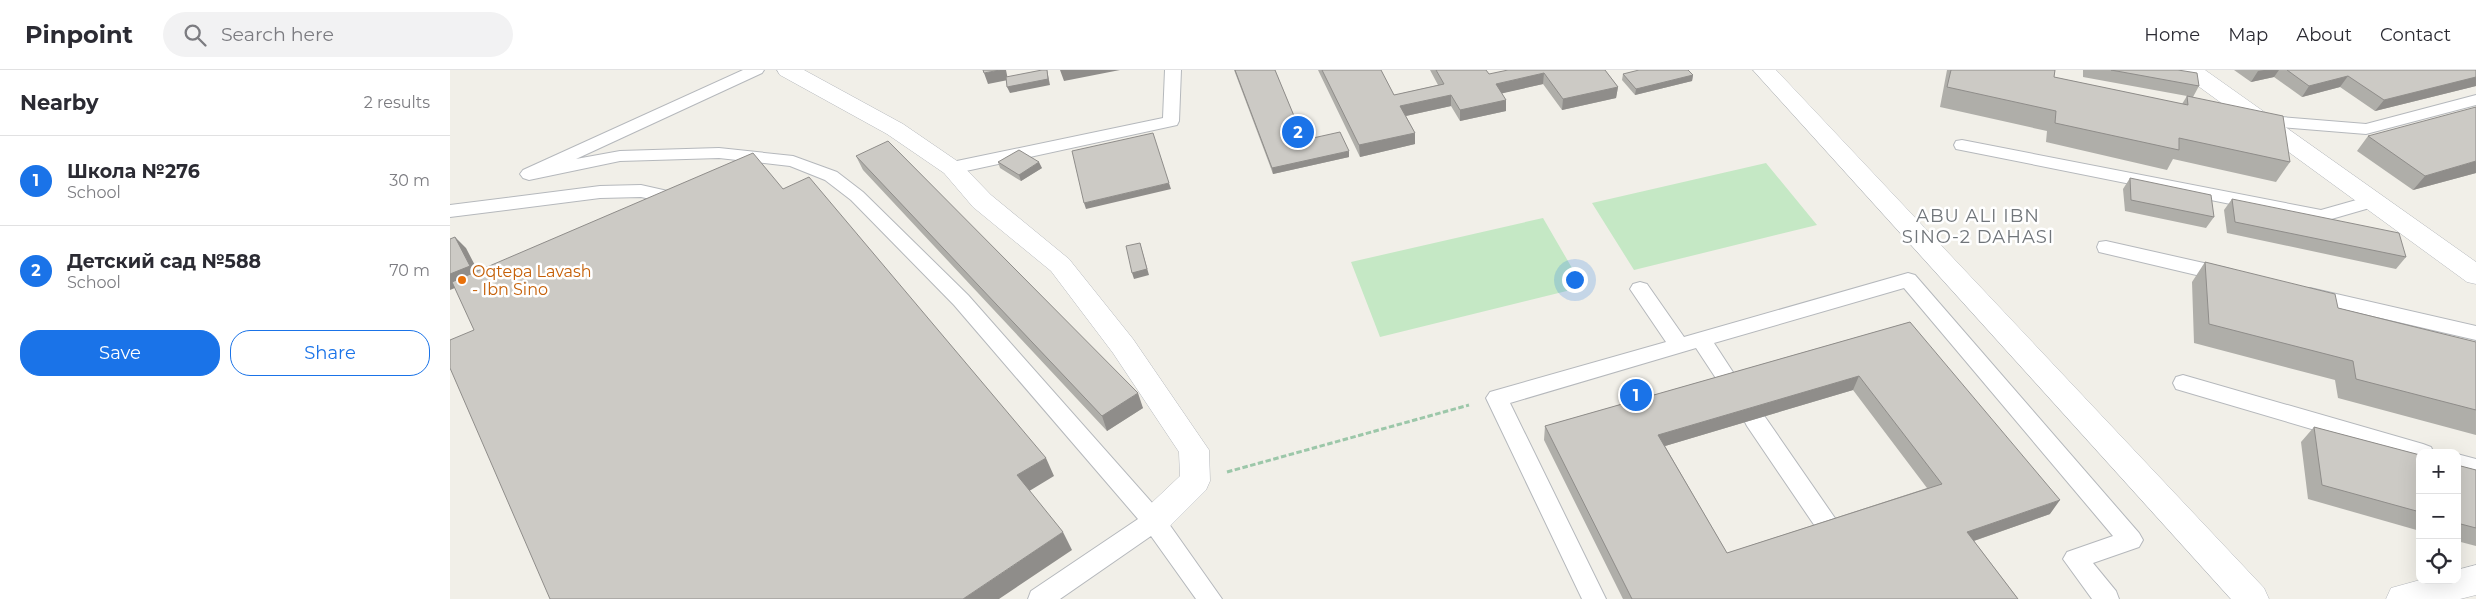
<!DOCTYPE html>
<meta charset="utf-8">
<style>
:root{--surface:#fff;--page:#f2f2f3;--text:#2b2b33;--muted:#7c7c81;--line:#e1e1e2;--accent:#1a73e8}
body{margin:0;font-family:Montserrat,sans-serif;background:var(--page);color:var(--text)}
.controls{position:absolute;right:15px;bottom:15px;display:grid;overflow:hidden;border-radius:10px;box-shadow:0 5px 20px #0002}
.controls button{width:45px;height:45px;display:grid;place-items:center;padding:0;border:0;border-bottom:1px solid var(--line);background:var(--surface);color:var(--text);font:25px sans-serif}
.you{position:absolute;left:1124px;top:209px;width:18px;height:18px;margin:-12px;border:4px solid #fff;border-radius:50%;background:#1a73e8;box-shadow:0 0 0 8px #1a73e833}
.badge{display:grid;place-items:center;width:32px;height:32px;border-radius:50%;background:var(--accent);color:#fff;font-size:16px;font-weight:700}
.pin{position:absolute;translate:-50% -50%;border:2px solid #fff;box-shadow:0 1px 5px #0006}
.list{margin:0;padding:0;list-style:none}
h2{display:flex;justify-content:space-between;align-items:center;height:65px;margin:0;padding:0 20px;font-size:21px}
h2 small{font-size:16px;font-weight:400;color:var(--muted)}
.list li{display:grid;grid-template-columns:32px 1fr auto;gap:15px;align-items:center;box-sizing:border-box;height:90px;padding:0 20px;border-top:1px solid var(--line)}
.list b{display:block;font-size:19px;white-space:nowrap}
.list p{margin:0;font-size:16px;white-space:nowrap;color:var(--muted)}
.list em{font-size:16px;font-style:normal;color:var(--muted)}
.actions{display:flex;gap:10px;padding:15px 20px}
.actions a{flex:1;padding:11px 0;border:1px solid var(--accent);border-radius:20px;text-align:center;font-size:18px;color:var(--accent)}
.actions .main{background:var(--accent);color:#fff}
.icon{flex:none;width:28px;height:28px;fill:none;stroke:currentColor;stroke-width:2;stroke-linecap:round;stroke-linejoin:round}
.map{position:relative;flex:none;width:2026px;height:529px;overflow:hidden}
header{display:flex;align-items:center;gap:30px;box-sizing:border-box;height:70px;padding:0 25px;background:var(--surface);border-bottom:1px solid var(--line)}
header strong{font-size:24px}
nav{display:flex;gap:28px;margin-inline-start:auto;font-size:18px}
.search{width:350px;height:45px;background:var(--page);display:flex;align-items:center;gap:12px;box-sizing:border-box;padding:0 18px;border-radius:28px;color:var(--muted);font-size:19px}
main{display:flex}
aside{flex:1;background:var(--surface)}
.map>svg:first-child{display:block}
.green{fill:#c5e8c5}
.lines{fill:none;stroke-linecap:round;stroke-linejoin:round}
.lane-casing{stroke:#b5b8bc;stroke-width:2}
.street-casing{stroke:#b5b8bc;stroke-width:1}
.path{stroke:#9cc7a9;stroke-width:3;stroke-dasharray:5.5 2.5;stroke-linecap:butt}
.lane{fill:#fff;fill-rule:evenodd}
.street{fill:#fff;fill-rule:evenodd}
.wall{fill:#afaea9;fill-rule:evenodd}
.shaded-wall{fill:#8f8d8a}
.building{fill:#cccac5;stroke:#8f8d8a;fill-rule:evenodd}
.food-dot{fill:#e8710a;stroke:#fff;stroke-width:2}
.labels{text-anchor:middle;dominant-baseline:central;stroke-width:5;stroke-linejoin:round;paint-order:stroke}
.food-label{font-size:16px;fill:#c56008;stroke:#fff;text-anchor:start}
.neighbourhood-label{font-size:18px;letter-spacing:1px;fill:#70757a;stroke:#fff}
</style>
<header>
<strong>Pinpoint</strong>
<div class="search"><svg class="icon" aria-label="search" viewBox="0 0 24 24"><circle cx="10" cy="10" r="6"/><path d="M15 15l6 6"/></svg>Search here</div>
<nav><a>Home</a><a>Map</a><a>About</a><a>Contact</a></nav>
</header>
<main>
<aside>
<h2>Nearby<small>2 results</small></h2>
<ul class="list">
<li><span class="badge">1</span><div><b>Школа №276</b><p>School</p></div><em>30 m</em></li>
<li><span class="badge">2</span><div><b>Детский сад №588</b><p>School</p></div><em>70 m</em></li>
</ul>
<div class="actions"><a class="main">Save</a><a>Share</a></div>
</aside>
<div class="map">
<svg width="2026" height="529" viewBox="0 0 2026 529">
<rect width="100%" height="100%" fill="#f1efe8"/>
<path class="green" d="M1316,93L1367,155L1184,200L1142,133Z
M1093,148L1133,217L930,267L901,192Z"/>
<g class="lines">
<defs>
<path id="lane" d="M293,0H314L312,3L126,89L170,81L269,78L343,86L387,102L413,122L518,225L712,444L772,529H746L701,466L610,529H578L581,521L688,449L504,235L401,130L375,110L340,96L269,88L170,91L79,110L73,108L70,104L73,100Z
M715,0H731L729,51L727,55L502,104L496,102L493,98L496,94L502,92L713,48Z
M2026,25V35L1916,64L1807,55L1801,54L1799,50L1801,46L1807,45L1916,54Z
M1512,70L1871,140L1924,125L1930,127L1933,131L1930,135L1871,152L1506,79L1504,75L1506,71Z
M191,115L240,126L243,130L240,134L234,136L191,127L150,128L0,147V135L150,116Z
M1656,171L1776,198L1783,200L1786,205L1783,210L1776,212L1649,182L1647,177L1649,172Z
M1458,203L1465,205L1689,463L1693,470L1689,477L1643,493L1666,521L1669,529H1642L1613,489L1617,482L1663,466L1454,218L1264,273L1292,316L1289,322L1282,324L1275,322L1246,278L1060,333L1156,529H1132L1036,328L1040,322L1216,272L1180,219L1183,214L1190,212L1197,214L1234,267Z
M1860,218L2026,256V270L1853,230L1850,225L1853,220Z
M1733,305L1973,374L1981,377L1984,383H1970V391L1726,319L1723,313L1726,307Z
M1305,341L1313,344L1389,454L1393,461L1389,468L1381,471L1373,468L1297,356L1294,350L1297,344Z
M2007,384L2026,389V407L2007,402Z"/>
<path id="street" d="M327,0H354L453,54L510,93L541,125L619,189L683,269L759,380L760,411L756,420L715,461L704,465L693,461L688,451L693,441L730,406L729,382L663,283L601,201L523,137L494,103L437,64L330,5Z
M1303,0H1326L1814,518L1819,529H1781Z
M1730,0H1755L2026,192V214L2017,212L1733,5Z
M2026,495V525L2010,529H1936L1941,518L1970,510H2007V500Z"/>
</defs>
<use href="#lane" class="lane-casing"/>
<use href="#street" class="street-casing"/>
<path class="path" d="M777,402L1019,335"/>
<use href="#lane" class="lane"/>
<use href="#street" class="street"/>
</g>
<path class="wall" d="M784,0H825L854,70L899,87L823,104Z
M868,0H931L944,25L988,15L980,0H1036L1039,4L1155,0L1168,17L1166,28L1112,40L1093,14L1052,23L1056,41L1010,51L1001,36L956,46L965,63V74L910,87Z
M1497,0H1605L1604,7L1732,34L1737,26L1633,7V0H1728L1749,16L1743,27L1840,92L1826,112L1723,89L1717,100L1596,72L1597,61L1490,37Z
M1784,0H2026V16L1925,41L1890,17L1852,27L1824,7L1801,12Z
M1173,4L1243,5L1242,11L1185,25L1172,10Z
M1918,66L2026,103L1963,120L1907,81Z
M406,86L693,338L657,361L413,100Z
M548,92L592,98L571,111L550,98Z
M1680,108L1764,147L1756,158L1675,141L1673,119Z
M1782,129L1956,187L1946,199L1777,163L1774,140Z
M1755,192L1888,238L2026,272V365L1888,328L1885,310L1744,273L1742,212Z
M1460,252L1600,444L1524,471L1568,529H1173L1094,370L1095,356ZM1403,320L1477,418L1277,483L1215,376Z
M1864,357L1970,385V461L1858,429L1851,372Z
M2007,395L2026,400V476L2007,471Z"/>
<path class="shaded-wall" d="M550,0H556L558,10L538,14L534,3Z
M597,0L600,15L560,23L557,17Z
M610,0H670L614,11Z
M1814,0H1829L1824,7L1801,12L1808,1Z
M1094,3L1093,14L1045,25L1046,14Z
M1243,5L1242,11L1185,25L1186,19Z
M1898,6L1890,17L1852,27L1859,16Z
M2026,7V16L1925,41L1934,30Z
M1168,17L1166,28L1112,40L1113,29Z
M1001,25V36L951,47L950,36Z
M1056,30V41L1010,51V40Z
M965,63V74L910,87L909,75Z
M899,81V87L823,104L822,98Z
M2026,91V103L1963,120L1975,106Z
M589,92L592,98L571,111L569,105Z
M719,113L721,119L636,139L634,133Z
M5,167L16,178L31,207L0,220V204Z
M690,173L699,205L684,209L682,203Z
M1409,306L1403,320L1205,379L1208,365Z
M688,323L693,338L657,361L652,346Z
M596,388L604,406L576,423L567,405Z
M1610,430L1600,444L1509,476L1517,462Z
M613,462L622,480L549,529H513Z"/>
<path class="building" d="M533,0H550L534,3Z
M592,0H597L598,9L557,17L556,7Z
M785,0H825L854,70L890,62L899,81L822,98Z
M872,0H931L944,25L994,14L986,0H1036L1039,4L1058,0H1155L1168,17L1113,29L1094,3L1046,14L1056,30L1010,40L1001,25L950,36L965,63L909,75Z
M1189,0H1238L1243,5L1186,19L1173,4Z
M1501,0H1605L1604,7L1738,35L1737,26L1833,46L1840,92L1729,68V80L1605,53L1606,41L1497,17Z
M1661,0H1728L1747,3L1749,16Z
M1837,0H2026V7L1934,30L1898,6L1859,16Z
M2026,37V91L1975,106L1918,66Z
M703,63L719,113L634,133L622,81Z
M438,71L688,323L652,346L406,86Z
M569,80L589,92L569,105L548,92Z
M303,83L333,119L359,107L596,388L567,405L613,462L513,529H100L0,298V270L24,260L2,212Z
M1680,108L1761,125L1764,147L1681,130Z
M1782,129L1949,163L1956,187L1785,152Z
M5,167L20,196L0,204V169Z
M690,173L697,199L682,203L676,176Z
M1755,192L1885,224L1888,238L2026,272V340L1906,309L1903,291L1759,254Z
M1460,252L1610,430L1517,462L1568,529H1182L1095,356ZM1409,306L1492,414L1277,483L1208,365Z
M1864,357L1970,385V442L1872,415Z
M2007,395L2026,400V458L2007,453Z"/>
<circle class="food-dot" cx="12" cy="210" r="5"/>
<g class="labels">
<g class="food-label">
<text x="22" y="201">Oqtepa Lavash<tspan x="22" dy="18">- Ibn Sino</tspan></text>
</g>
<g class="neighbourhood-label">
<text x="1528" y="146">ABU ALI IBN<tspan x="1528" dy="21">SINO-2 DAHASI</tspan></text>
</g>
</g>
</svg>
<div class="controls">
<button>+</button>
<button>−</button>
<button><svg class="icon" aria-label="locate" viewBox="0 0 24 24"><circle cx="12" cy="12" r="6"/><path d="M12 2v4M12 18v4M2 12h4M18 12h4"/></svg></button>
</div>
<div class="you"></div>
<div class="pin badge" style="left:1186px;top:325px">1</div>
<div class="pin badge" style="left:848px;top:62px">2</div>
</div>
</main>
